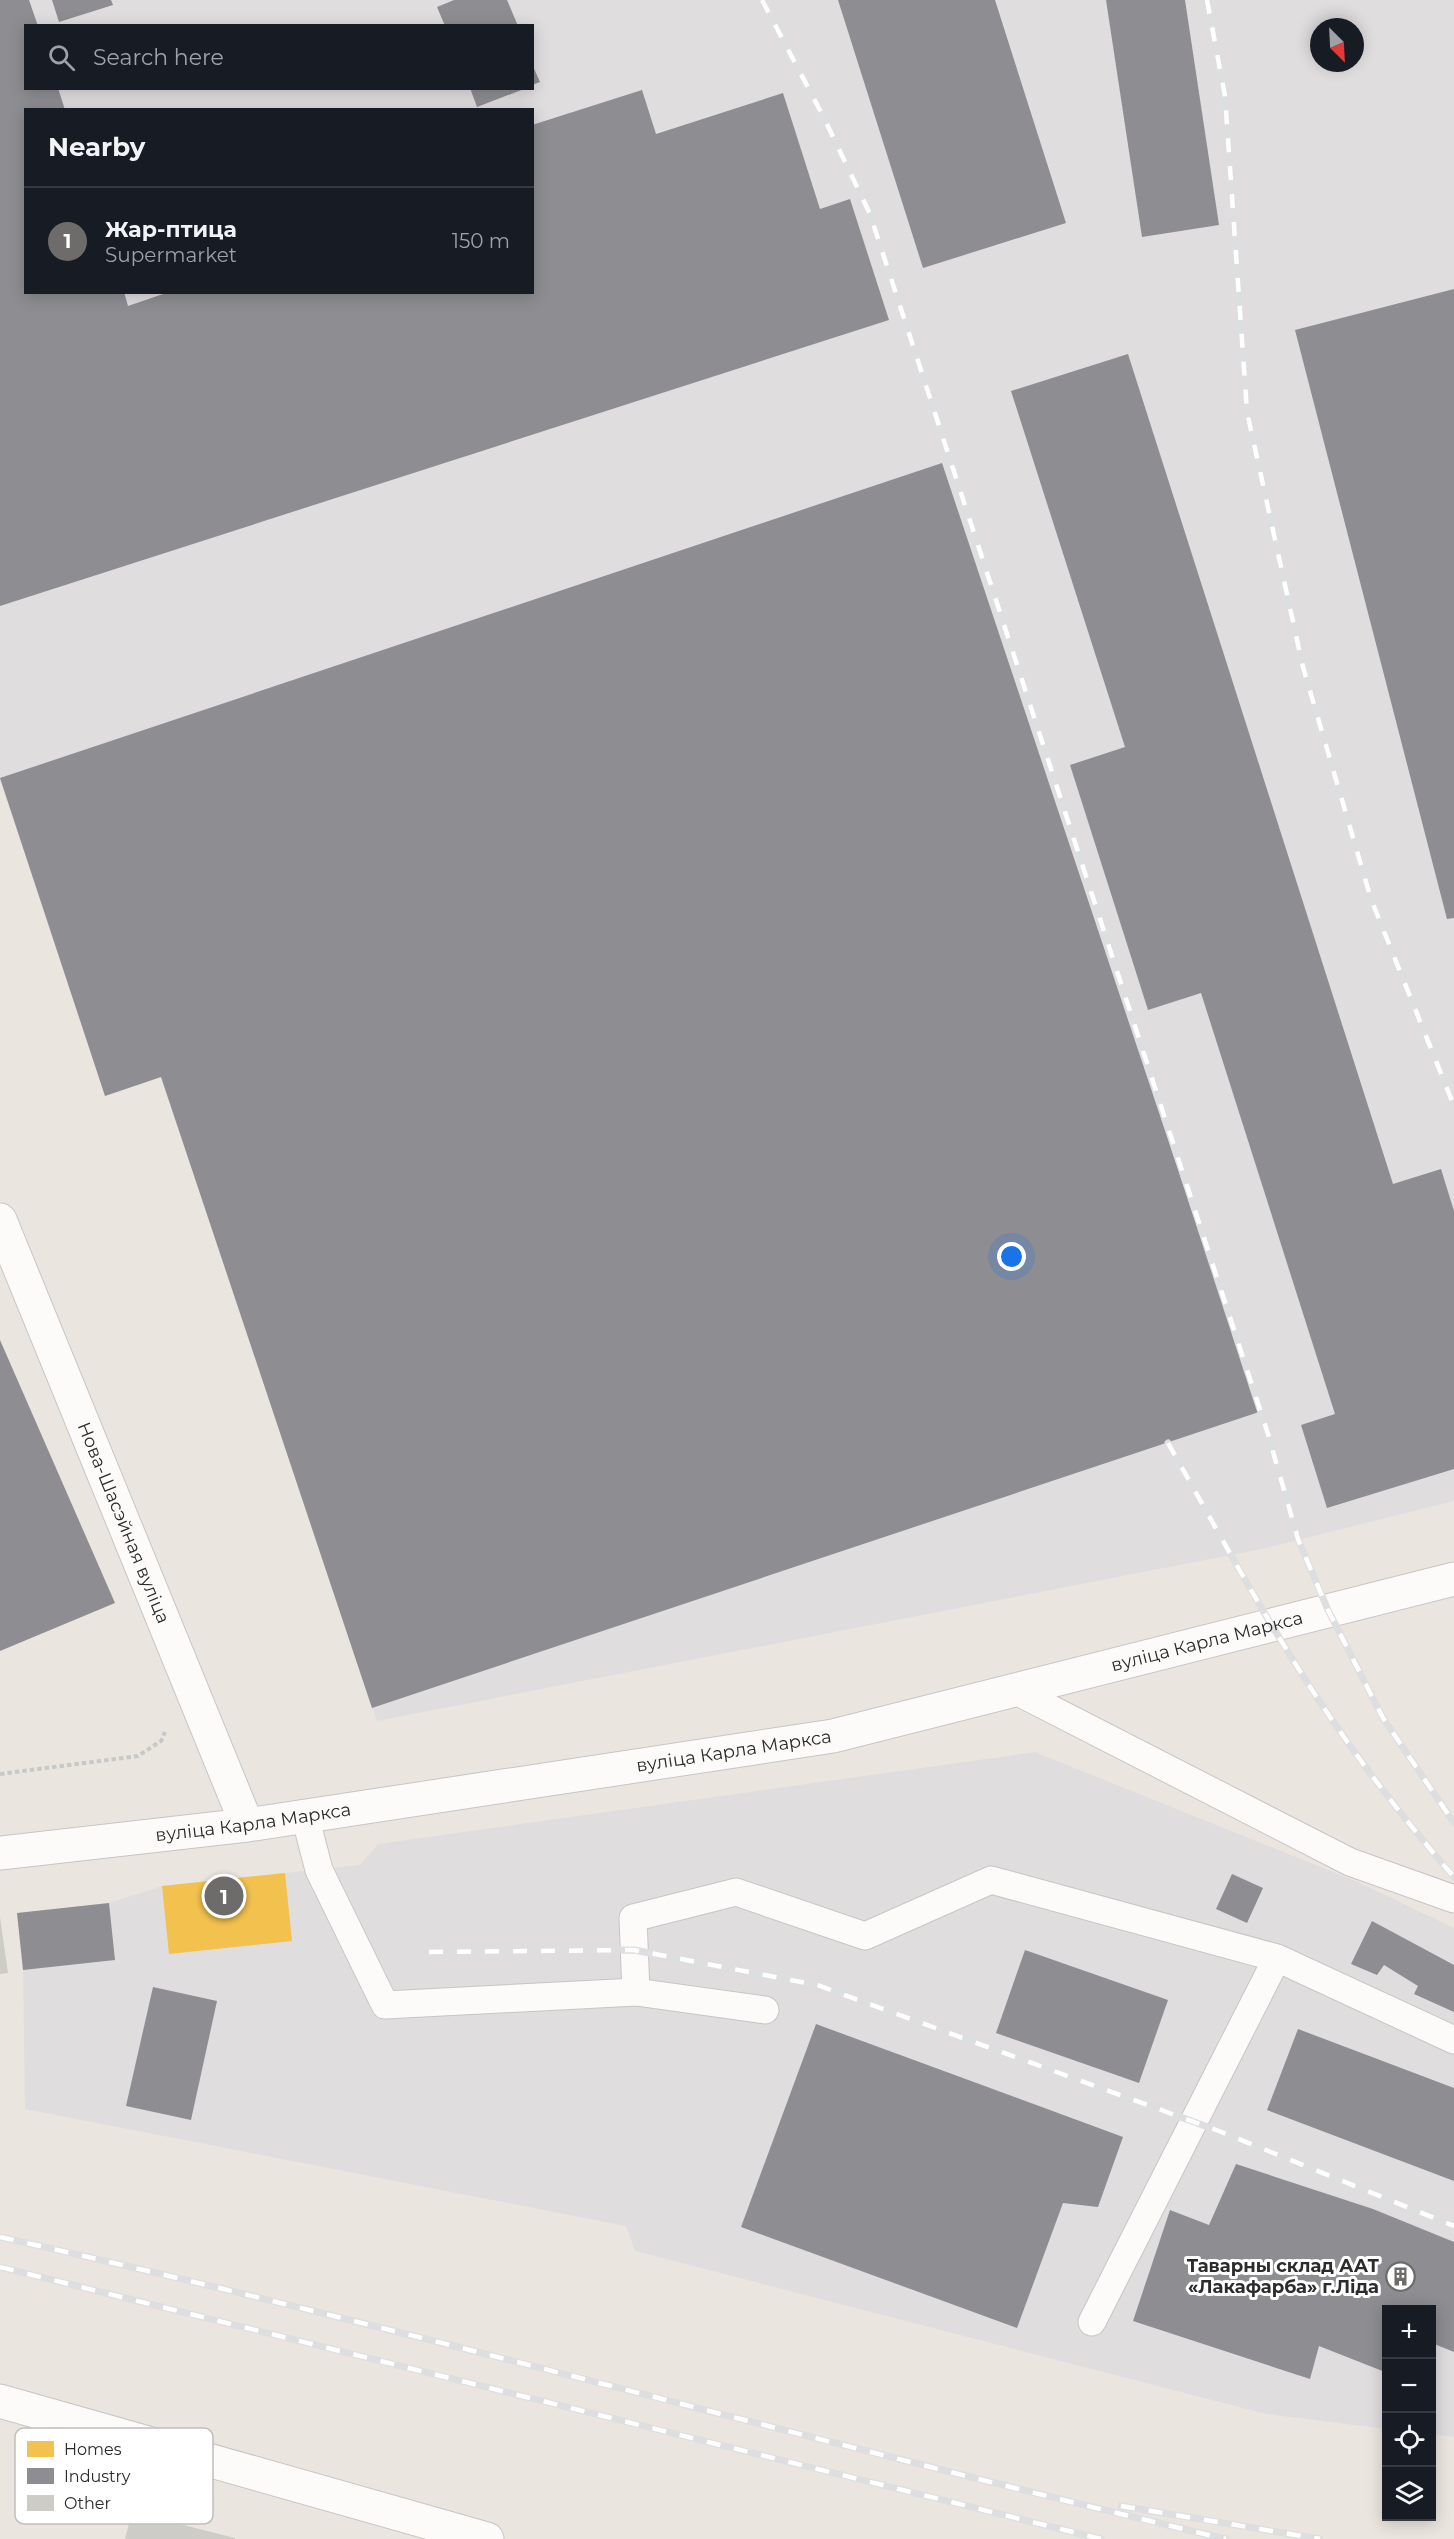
<!DOCTYPE html>
<meta charset="utf-8">
<style>
:root{--surface:#171b24;--page:#242831;--text:#f1f3f6;--muted:#9ea1a6;--line:#363941;--accent:#6e6c6a}
body{margin:0;font-family:Montserrat,sans-serif;background:var(--page);color:var(--text)}
.controls{position:absolute;right:18px;bottom:18px;display:grid;overflow:hidden;border-radius:0px;box-shadow:0 3px 15px #0003}
.controls button{width:54px;height:54px;display:grid;place-items:center;padding:0;border:0;border-bottom:2px solid var(--line);background:var(--surface);color:var(--text);font:30px sans-serif}
.compass{position:absolute;left:1310px;top:18px;width:54px;height:54px;border-radius:50%;background:var(--surface);box-shadow:0 3px 15px #0003;rotate:156deg}
.you{position:absolute;left:1012px;top:1257px;width:21px;height:21px;margin:-15px;border:4px solid #fff;border-radius:50%;background:#1a73e8;box-shadow:0 0 0 9px #1a73e833}
.badge{display:grid;place-items:center;width:39px;height:39px;border-radius:50%;background:var(--accent);color:#fff;font-size:20px;font-weight:700}
.pin{position:absolute;translate:-50% -50%;border:3px solid #fff;box-shadow:0 2px 6px #0006}
.list{margin:0;padding:0;list-style:none}
h2{display:flex;justify-content:space-between;align-items:center;height:78px;margin:0;padding:0 24px;font-size:26px}
h2 small{font-size:20px;font-weight:400;color:var(--muted)}
.list li{display:grid;grid-template-columns:39px 1fr auto;gap:18px;align-items:center;box-sizing:border-box;height:108px;padding:0 24px;border-top:2px solid var(--line)}
.list b{display:block;font-size:22px;white-space:nowrap}
.list p{margin:0;font-size:20px;white-space:nowrap;color:var(--muted)}
.list em{font-size:20px;font-style:normal;color:var(--muted)}
.icon{flex:none;width:33px;height:33px;fill:none;stroke:currentColor;stroke-width:2;stroke-linecap:round;stroke-linejoin:round}
.map{position:relative;flex:none;width:1454px;height:2539px;overflow:hidden}
.search{position:absolute;background:var(--surface);box-shadow:0 3px 15px #0003;left:24px;top:24px;width:510px;height:66px;display:flex;align-items:center;gap:15px;box-sizing:border-box;padding:0 21px;border-radius:0px;color:var(--muted);font-size:22px}
.panel{position:absolute;background:var(--surface);box-shadow:0 3px 15px #0003;left:24px;top:108px;width:510px;height:186px;border-radius:0px}
.map>svg:first-child{display:block}
.industrial{fill:#e0dddf;fill-rule:evenodd}
.homes{fill:#f2c14e}
.industry{fill:#8d8d92}
.building{fill:#ceccc7}
.lines{fill:none;stroke-linecap:round;stroke-linejoin:round}
.service-casing{stroke:#c7c5c5;stroke-width:29}
.minor-casing{stroke:#c7c5c5;stroke-width:35}
.tertiary-casing{stroke:#c7c5c5;stroke-width:35}
.secondary-casing{stroke:#c7c5c5;stroke-width:35}
.path{stroke:#c8c8c7;stroke-width:4;stroke-dasharray:4.5 3;stroke-linecap:butt}
.service{stroke:#fcfbfa;stroke-width:27}
.minor{stroke:#fcfbfa;stroke-width:33}
.tertiary{stroke:#fcfbfa;stroke-width:33}
.secondary{stroke:#fcfbfa;stroke-width:33}
.rail-casing{stroke:#dddedf;stroke-width:7}
.rail{stroke:#fff;stroke-width:4.5;stroke-dasharray:14;stroke-linecap:butt}
.labels{text-anchor:middle;dominant-baseline:central;stroke-width:6;stroke-linejoin:round;paint-order:stroke}
.street-label{font-size:18px;fill:#2b2b2b;stroke:#fff}
.poi-label{font-size:18px;font-weight:bold;fill:#2b2b2b;stroke:#fff;text-anchor:end}
.key{fill:#fff;stroke:#bfbfbf;stroke-width:1.5}
.key-label{font-size:16px;fill:#2b2b2b}
</style>
<div class="map">
<svg width="1454" height="2539" viewBox="0 0 1454 2539">
<rect width="100%" height="100%" fill="#eae6df"/>
<path class="industrial" d="M0,0H1454V1501L1262,1549L377,1721L161,1077L105,1096L0,780ZM26,26H532V88H26ZM1319,27H1355V63H1319ZM26,110H532V292H26Z
M1035,1752L1358,1882L1454,1928V2437L1432,2434V2310H1386V2429L1266,2414L635,2251L626,2226L25,2109L23,1970L17,1913L109,1903L162,1886L360,1865L378,1844Z"/>
<path class="homes" d="M285,1873L292,1941L169,1954L162,1886Z"/>
<path class="industry" d="M0,0H29L38,26H26V88H58L65,110H26V292H124L128,306L169,292H532V125L642,90L656,134L783,93L820,209L850,199L889,320L0,606Z
M52,0H111L113,5L59,22Z
M454,0H507L518,26H445L437,7Z
M838,0H995L1066,223L923,268Z
M1106,0H1185L1219,225L1142,237Z
M532,64L540,82L532,85Z
M470,88H524V89L477,107Z
M1454,289V918L1447,919L1295,330Z
M1128,354L1393,1184L1441,1169L1454,1211V1469L1327,1508L1301,1425L1335,1414L1201,993L1148,1010L1070,765L1125,747L1011,391Z
M942,463L1259,1412L372,1708L161,1077L105,1096L0,778Z
M0,1340L115,1603L0,1651Z
M1232,1874L1263,1888L1247,1923L1216,1909Z
M109,1903L115,1960L23,1970L17,1913Z
M1372,1921L1454,1965V2012L1414,1994L1418,1986L1384,1965L1377,1975L1351,1964Z
M1025,1950L1168,2000L1139,2083L996,2033Z
M153,1987L217,2001L191,2120L126,2106Z
M816,2024L1123,2137L1098,2207L1063,2203L1017,2328L741,2227Z
M1298,2029L1454,2088V2181L1267,2110Z
M1236,2164L1373,2209L1454,2242V2352L1432,2343V2310H1386L1385,2372L1319,2346L1310,2379L1133,2321L1170,2210L1209,2225Z"/>
<path class="building" d="M0,1917L8,1973L0,1974Z
M132,2512L235,2538V2539H125Z"/>
<g class="lines">
<defs>
<path id="service" d="M1014,1690L1350,1862L1454,1899
M305,1816L319,1870L385,2005L636,1992L765,2010
M1277,1958L1454,2040
M636,1992L633,1918L736,1892L865,1936L991,1880L1277,1958L1092,2322"/>
<g id="minor">
<path id="s1" d="M0,1220L247,1825"/>
</g>
<path id="tertiary" d="M0,2401L487,2539"/>
<g id="secondary">
<path id="s2" d="M0,1853L247,1825L833,1736L1454,1579"/>
</g>
</defs>
<use href="#service" class="service-casing"/>
<use href="#minor" class="minor-casing"/>
<use href="#tertiary" class="tertiary-casing"/>
<use href="#secondary" class="secondary-casing"/>
<path class="path" d="M0,1774L138,1756L161,1741L165,1732"/>
<use href="#service" class="service"/>
<use href="#minor" class="minor"/>
<use href="#tertiary" class="tertiary"/>
<use href="#secondary" class="secondary"/>
<defs>
<path id="rail" d="M762,0L823,116L870,214L1268,1434L1298,1539L1328,1610L1383,1718L1454,1823
M1207,0L1225,96L1247,412L1303,667L1371,899L1454,1106
M1168,1443C1219,1533 1268,1625 1326,1711C1365,1769 1408,1824 1454,1877
M429,1952L634,1950L817,1985L1219,2131L1454,2226
M0,2237C411,2329 816,2443 1226,2539
M0,2267L1101,2539
M1121,2506L1320,2539"/>
</defs>
<use href="#rail" class="rail-casing"/>
<use href="#rail" class="rail"/>
</g>
<defs>
<symbol id="building-ring" viewBox="-11 -11 22 22"><circle r="9.5" fill="#fff" stroke="#6e6c6a" stroke-width="1.5"/><path d="M-4-6H4V6H1V3H-1V6H-4ZM-2.5-4.3h1.7v1.8h-1.7ZM.8-4.3h1.7v1.8H.8ZM-2.5-1h1.7V.8h-1.7ZM.8-1h1.7V.8H.8Z" fill="#6e6c6a"/></symbol>
</defs>
<g fill-rule="evenodd">
<use href="#building-ring" x="1384" y="2260" width="33" height="33"/>
</g>
<g class="labels">
<g class="street-label">
<text stroke="none"><textPath href="#s1" startOffset="327">Нова-Шасэйная вуліца</textPath></text>
<text stroke="none"><textPath href="#s2" startOffset="1227">вуліца Карла Маркса</textPath></text>
<text stroke="none"><textPath href="#s2" startOffset="741">вуліца Карла Маркса</textPath></text>
<text stroke="none"><textPath href="#s2" startOffset="255">вуліца Карла Маркса</textPath></text>
</g>
<g class="poi-label">
<text x="1379" y="2266">Таварны склад ААТ<tspan x="1379" dy="21">«Лакафарба» г.Ліда</tspan></text>
</g>
</g>
<rect x="15" y="2428" width="198" height="96" rx="9" class="key"/>
<rect x="27" y="2441" width="27" height="16" fill="#f2c14e"/>
<rect x="27" y="2468" width="27" height="16" fill="#8d8d92"/>
<rect x="27" y="2495" width="27" height="16" fill="#ceccc7"/>
<g class="key-label">
<text x="64" y="2455">Homes</text>
<text x="64" y="2482">Industry</text>
<text x="64" y="2509">Other</text>
</g>
</svg>
<div class="controls">
<button>+</button>
<button>−</button>
<button><svg class="icon" aria-label="locate" viewBox="0 0 24 24"><circle cx="12" cy="12" r="6"/><path d="M12 2v4M12 18v4M2 12h4M18 12h4"/></svg></button>
<button><svg class="icon" aria-label="layers" viewBox="0 0 24 24"><path d="M12 4l9 5-9 5-9-5zM3 14l9 5 9-5"/></svg></button>
</div>
<svg class="compass" viewBox="-18 -18 36 36"><path d="M0-13l5 13h-10z" fill="#e53935"/><path d="M0 13l5-13h-10z" fill="#9ea1a6"/></svg>
<div class="you"></div>
<div class="pin badge" style="left:224px;top:1896px">1</div>
<div class="search"><svg class="icon" aria-label="search" viewBox="0 0 24 24"><circle cx="10" cy="10" r="6"/><path d="M15 15l6 6"/></svg>Search here</div>
<section class="panel">
<h2>Nearby<small></small></h2>
<ul class="list">
<li><span class="badge">1</span><div><b>Жар-птица</b><p>Supermarket</p></div><em>150 m</em></li>
</ul>
</section>
</div>
